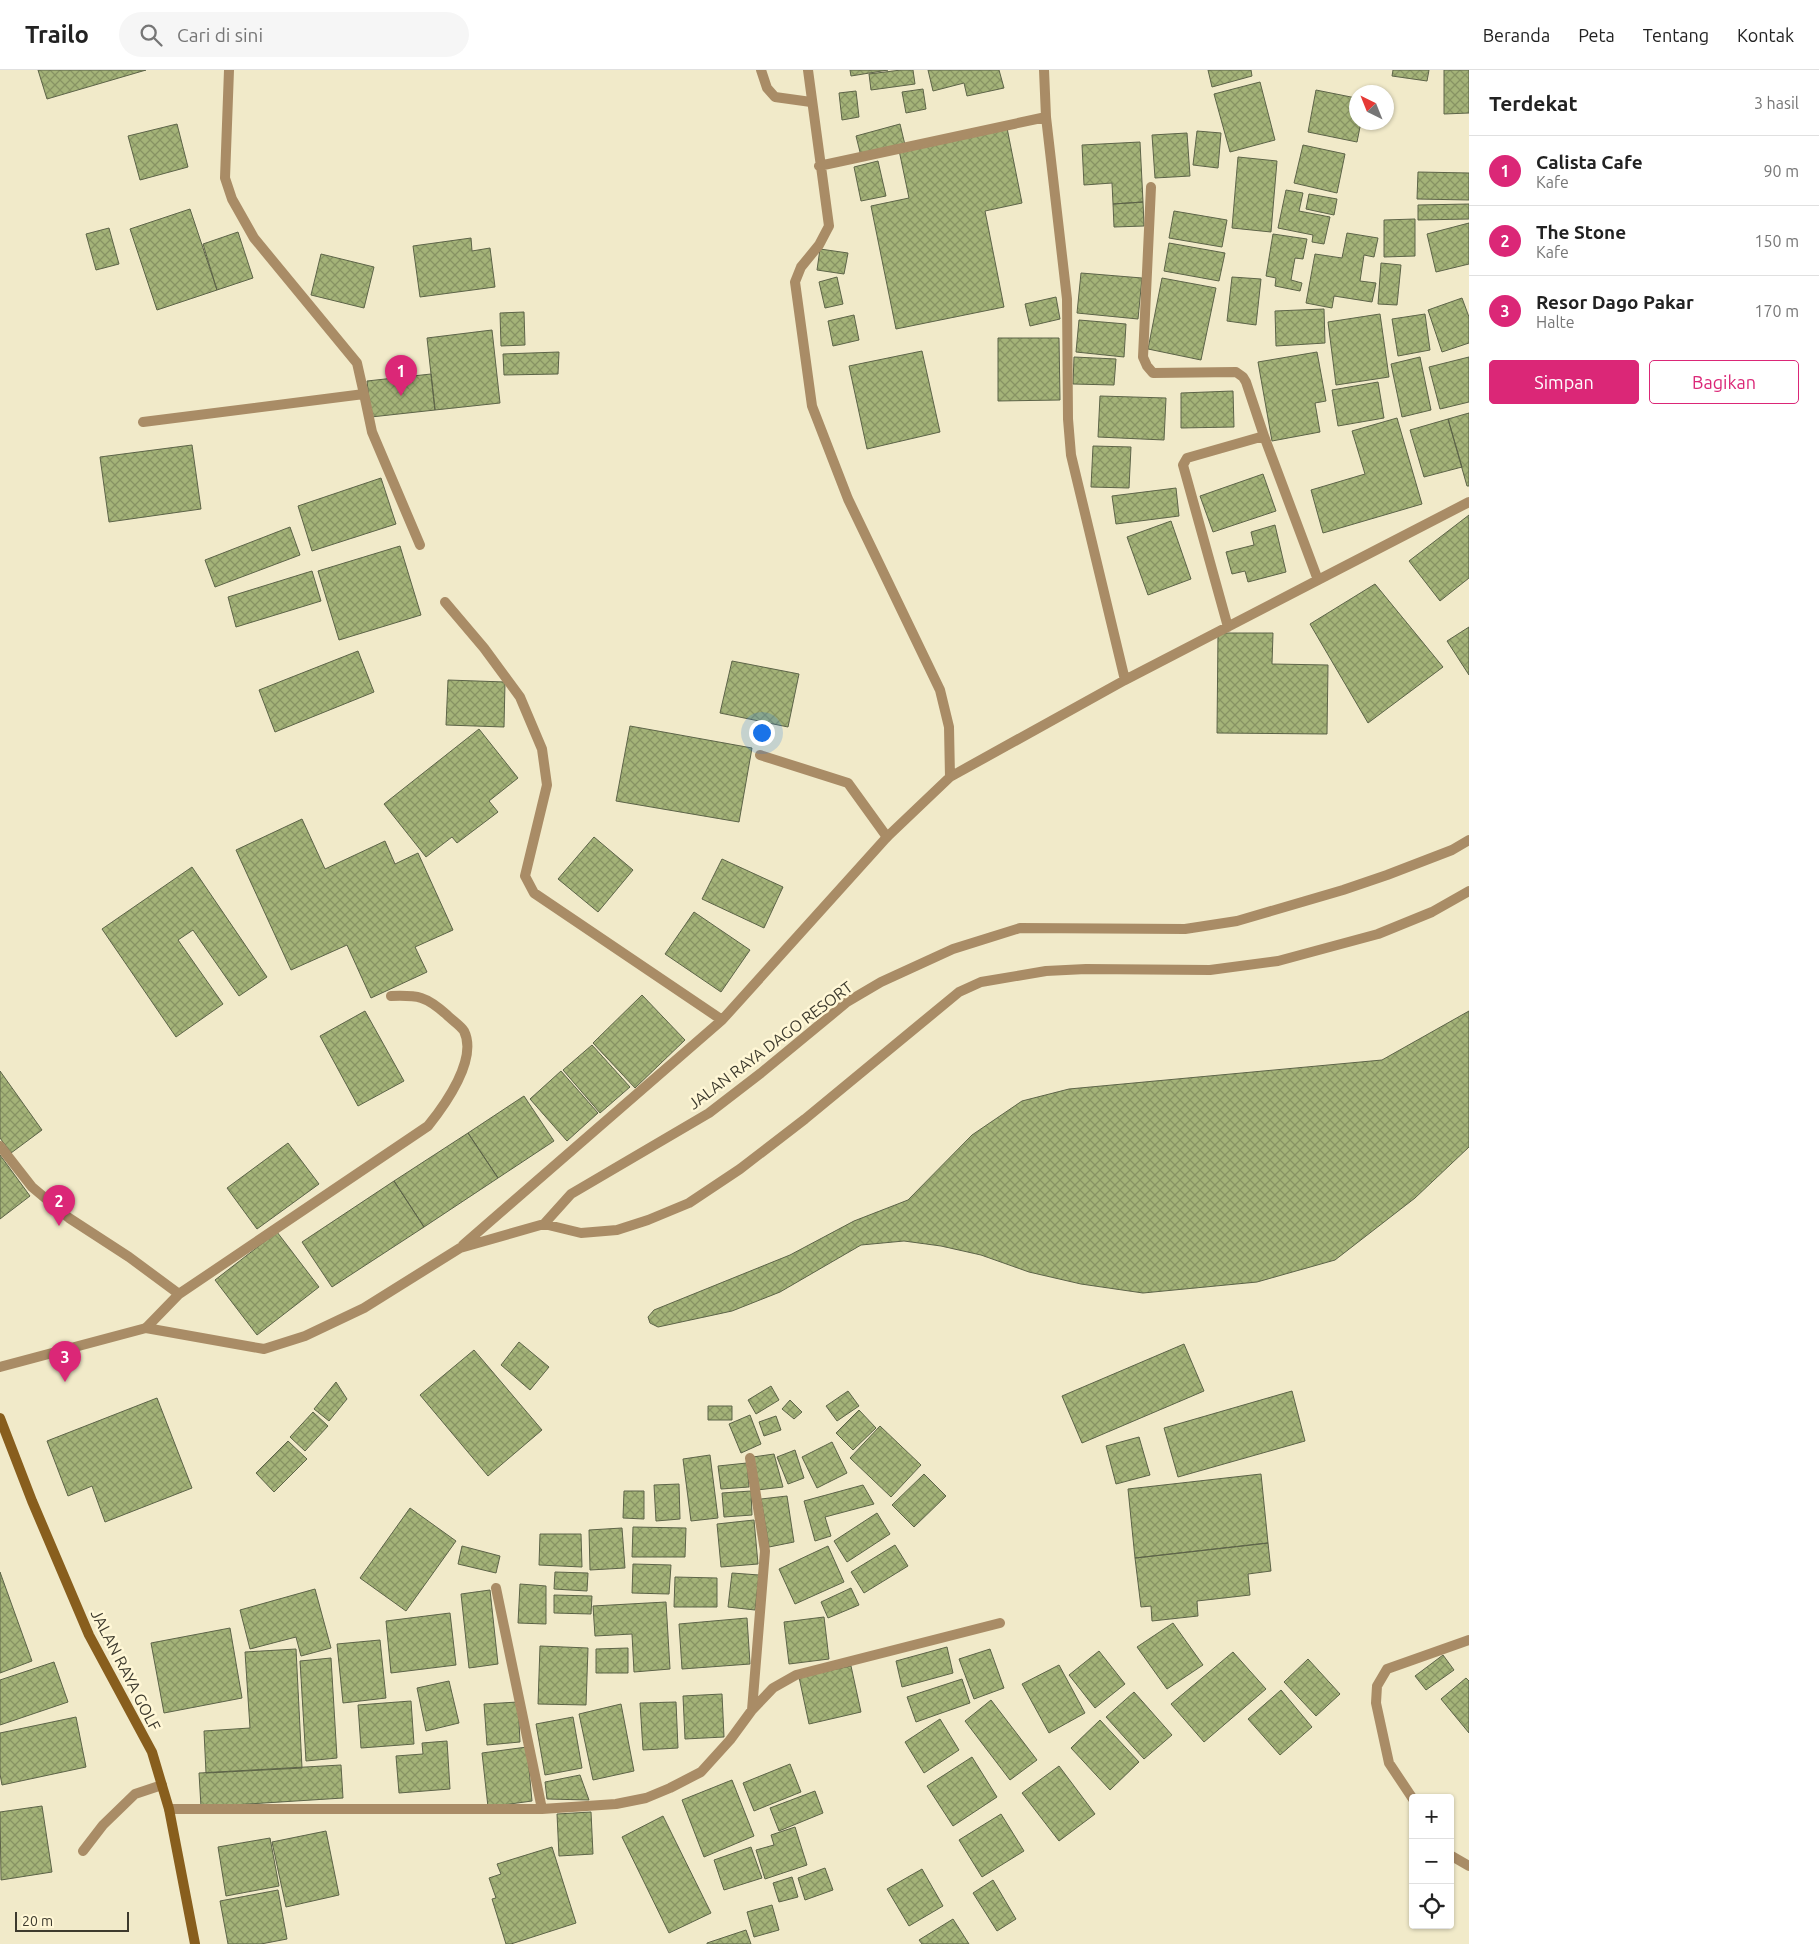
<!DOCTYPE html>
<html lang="id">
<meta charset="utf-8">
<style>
:root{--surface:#fff;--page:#f6f6f6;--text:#222;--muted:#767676;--line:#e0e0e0;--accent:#db2777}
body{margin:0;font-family:Ubuntu,sans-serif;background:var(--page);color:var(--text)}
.controls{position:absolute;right:15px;bottom:15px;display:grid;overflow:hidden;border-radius:5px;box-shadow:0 1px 4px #0004}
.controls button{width:45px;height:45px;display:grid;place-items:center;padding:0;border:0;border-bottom:1px solid var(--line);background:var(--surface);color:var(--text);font:25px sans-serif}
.compass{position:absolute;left:1349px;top:15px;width:45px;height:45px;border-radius:50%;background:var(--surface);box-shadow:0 1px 4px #0004;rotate:317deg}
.scale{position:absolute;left:15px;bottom:12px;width:114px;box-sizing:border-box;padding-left:5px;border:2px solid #3d3a2d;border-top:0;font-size:14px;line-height:18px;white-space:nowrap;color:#3d3a2d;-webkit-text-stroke:4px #fff7d6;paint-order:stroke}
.you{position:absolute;left:761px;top:662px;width:18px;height:18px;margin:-12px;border:4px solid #fff;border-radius:50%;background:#1a73e8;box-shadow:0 0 0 8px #1a73e833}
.badge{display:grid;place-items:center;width:32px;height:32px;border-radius:50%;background:var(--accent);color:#fff;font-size:16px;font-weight:700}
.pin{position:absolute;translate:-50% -41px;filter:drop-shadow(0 1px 2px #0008)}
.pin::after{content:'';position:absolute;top:26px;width:18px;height:15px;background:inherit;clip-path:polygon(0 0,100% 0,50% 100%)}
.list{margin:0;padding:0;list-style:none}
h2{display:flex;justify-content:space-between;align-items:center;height:65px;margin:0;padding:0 20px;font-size:21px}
h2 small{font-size:16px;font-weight:400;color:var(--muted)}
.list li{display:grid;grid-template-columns:32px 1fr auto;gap:15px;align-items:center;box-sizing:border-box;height:70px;padding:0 20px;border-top:1px solid var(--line)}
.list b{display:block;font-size:19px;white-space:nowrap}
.list p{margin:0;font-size:16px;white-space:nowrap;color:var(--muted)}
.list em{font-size:16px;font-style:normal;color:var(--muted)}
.actions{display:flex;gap:10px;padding:15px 20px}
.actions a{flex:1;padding:11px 0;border:1px solid var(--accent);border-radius:5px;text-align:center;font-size:18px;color:var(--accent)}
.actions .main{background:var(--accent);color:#fff}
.icon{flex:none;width:28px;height:28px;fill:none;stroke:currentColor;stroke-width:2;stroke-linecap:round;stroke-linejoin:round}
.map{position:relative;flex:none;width:1469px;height:1874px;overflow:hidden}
header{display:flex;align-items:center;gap:30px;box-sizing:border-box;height:70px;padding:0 25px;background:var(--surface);border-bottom:1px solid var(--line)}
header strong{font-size:24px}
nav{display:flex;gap:28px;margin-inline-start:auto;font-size:18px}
.search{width:350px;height:45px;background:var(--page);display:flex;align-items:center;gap:12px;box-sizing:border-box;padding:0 18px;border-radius:28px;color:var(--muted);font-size:19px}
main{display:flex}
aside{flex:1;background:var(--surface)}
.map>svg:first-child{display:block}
.building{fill:url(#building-cross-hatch);stroke:#5d6448}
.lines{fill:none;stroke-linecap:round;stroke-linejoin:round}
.lane{stroke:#a98c66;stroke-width:10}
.street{stroke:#a98c66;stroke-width:10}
.secondary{stroke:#885e1d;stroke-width:10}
.labels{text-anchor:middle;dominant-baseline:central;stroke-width:5;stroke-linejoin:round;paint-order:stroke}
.street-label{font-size:16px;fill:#3d3a2d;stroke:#fff7d6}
</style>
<header>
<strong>Trailo</strong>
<div class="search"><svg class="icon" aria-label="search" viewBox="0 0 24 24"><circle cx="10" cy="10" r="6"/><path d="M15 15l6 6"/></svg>Cari di sini</div>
<nav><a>Beranda</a><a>Peta</a><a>Tentang</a><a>Kontak</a></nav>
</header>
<main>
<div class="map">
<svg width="1469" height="1874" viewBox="0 0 1469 1874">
<defs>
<pattern id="building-cross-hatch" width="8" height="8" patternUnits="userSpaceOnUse" patternTransform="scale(1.25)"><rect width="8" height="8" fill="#a4b378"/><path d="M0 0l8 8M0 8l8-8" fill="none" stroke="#879363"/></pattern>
</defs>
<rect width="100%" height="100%" fill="#f1eac9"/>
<path class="building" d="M38,0H146L47,29Z
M850,0H888L851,6Z
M901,0H913L915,14L871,20L869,4Z
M928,0H999L1004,18L967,26L964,13L933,21Z
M1208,0H1251L1252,6L1212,17Z
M1393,0H1429L1427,11L1392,6Z
M1444,0H1469V43L1444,44Z
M1260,12L1275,70L1230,82L1214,24Z
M923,19L926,39L906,43L902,22Z
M1316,20L1356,28V52H1361L1357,72L1308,62Z
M856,21L859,47L842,50L839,23Z
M177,54L188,97L140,110L128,66Z
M900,54L905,75L861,86L856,66Z
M1007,58L1022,133L985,141L1004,237L896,259L871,136L909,128L899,80Z
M1197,61L1221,63L1218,98L1193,95Z
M1187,63L1190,106L1155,108L1152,65Z
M1140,72L1143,132L1113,134L1112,113L1084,115L1082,75Z
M1303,75L1345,84L1337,123L1294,113Z
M1238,87L1277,91L1271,162L1232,158Z
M878,91L886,126L861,131L854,97Z
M1418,102L1469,103V130L1417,129Z
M1286,120L1303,123L1299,141L1330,147L1324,174L1312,172L1313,165L1278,158Z
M1309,124L1337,129L1334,145L1306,139Z
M1143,132L1144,156L1114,157L1113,134Z
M1469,134V149L1418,150V135Z
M190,139L217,220L157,240L130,159Z
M1174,141L1227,150L1222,177L1169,168Z
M1415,149V186L1384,187V150Z
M1469,153V194L1436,202L1427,164Z
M109,158L119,194L96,200L86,164Z
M238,162L253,208L217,220L203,174Z
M1347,163L1378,168L1374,187L1364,185L1360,211L1376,213L1372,232L1334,226L1332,238L1306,233L1315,184L1342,188Z
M1273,164L1307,169L1303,189L1295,188L1291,210L1302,213L1300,221L1275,216L1276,208L1266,206Z
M471,168L472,181L490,178L495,217L420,227L413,176Z
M1169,173L1225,183L1219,211L1164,201Z
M820,179L848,183L844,204L817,200Z
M321,184L374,197L364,238L311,225Z
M1381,193L1401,195L1397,235L1378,234Z
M1081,203L1142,208L1138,249L1077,243Z
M837,207L843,234L825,238L819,212Z
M1232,207L1261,209L1256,255L1227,251Z
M1162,208L1216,218L1201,290L1148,279Z
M1056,227L1060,249L1030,256L1025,234Z
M1462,228L1469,247V273L1442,282L1428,240Z
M1324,239L1325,273L1276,276L1275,241Z
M524,242L525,275L501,276L500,243Z
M1380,244L1389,307L1336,315L1328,252Z
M1425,244L1430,280L1398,286L1392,249Z
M854,245L859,270L833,276L828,251Z
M1079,250L1126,254L1124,287L1076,282Z
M492,260L500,333L435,340L427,268Z
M998,268H1059L1060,330L998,331Z
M922,281L940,362L867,379L849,296Z
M559,282L558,304L504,305L503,284Z
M1317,282L1326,331L1315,333L1320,362L1272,371L1258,292Z
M1074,287L1116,289L1114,315L1073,314Z
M1420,287L1431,340L1402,347L1391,294Z
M1469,287V332L1440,339L1429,297Z
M431,304L435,340L371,347L367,311Z
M1378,312L1384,348L1338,356L1332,320Z
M1233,321L1234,357L1181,358V323Z
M1100,326L1166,328L1164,370L1098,367Z
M1469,343V416H1467L1448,349Z
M1397,348L1422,434L1323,463L1311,420L1365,404L1352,361Z
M1448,349L1462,397L1424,407L1410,360Z
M192,375L201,439L109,452L100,387Z
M1093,376L1131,377L1129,418L1091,417Z
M1263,404L1276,441L1213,462L1200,426Z
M381,408L396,454L312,481L298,436Z
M1176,418L1179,446L1116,454L1112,426Z
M1469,445V508L1440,531L1409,491Z
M1171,451L1191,509L1148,525L1127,467Z
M1275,455L1286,502L1248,512L1245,501L1232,504L1226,482L1254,475L1251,462Z
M290,457L300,485L215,517L205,490Z
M400,476L421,545L339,570L318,501Z
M312,501L321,531L236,557L228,527Z
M1375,514L1443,597L1368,653L1310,554Z
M1469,557V605L1447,571Z
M1218,563H1273L1272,594L1328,595L1327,664L1217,663Z
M358,581L374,622L275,662L259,620Z
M732,591L799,604L788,657L720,643Z
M448,610L505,612L504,657L446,655Z
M630,656L752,678L739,752L616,731Z
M479,659L518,708L489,731L498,742L457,773L452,767L426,787L384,734Z
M302,749L325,799L385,771L395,794L418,783L453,860L415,877L427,902L371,928L347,875L291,900L236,780Z
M594,767L633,800L598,842L558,809Z
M722,789L783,817L764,858L702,829Z
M192,797L267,907L239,926L193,860L178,870L223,934L176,967L102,859Z
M694,842L750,880L721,922L665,884Z
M642,925L685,970L635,1018L593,973Z
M365,941L404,1011L358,1036L320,966Z
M1469,941V1077L1415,1128L1335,1190L1257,1212L1143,1223L1081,1214L1029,1202L981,1185L941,1176L904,1171L861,1175L780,1222L732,1241L658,1257L650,1253L648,1247L654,1240L790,1185L854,1151L908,1130L972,1065L1022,1031L1069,1019L1382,990Z
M592,975L630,1017L600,1043L563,1000Z
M0,1001L42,1060L11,1083L0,1068Z
M561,1001L598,1043L567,1071L530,1029Z
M524,1026L554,1071L498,1108L468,1063Z
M468,1063L498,1108L424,1157L394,1111Z
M288,1073L319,1114L257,1159L227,1118Z
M0,1085L30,1126L0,1149Z
M394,1111L424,1157L332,1217L302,1172Z
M277,1162L319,1217L257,1265L215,1210Z
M519,1272L549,1297L530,1320L501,1295Z
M1184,1274L1204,1321L1082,1373L1062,1326Z
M474,1280L542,1360L488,1406L420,1325Z
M336,1312L347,1329L329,1351L314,1339Z
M771,1316L779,1330L756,1344L748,1330Z
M848,1321L859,1336L837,1351L826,1336Z
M1292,1321L1305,1371L1178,1407L1164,1358Z
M157,1328L192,1418L105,1452L92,1416L68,1426L47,1371Z
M790,1330L802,1342L794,1349L782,1339Z
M708,1336H732V1350H708Z
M859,1340L876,1358L853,1380L836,1363Z
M313,1342L328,1356L305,1381L290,1367Z
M750,1345L761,1374L741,1383L729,1354Z
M776,1346L781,1360L764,1366L759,1352Z
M880,1356L921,1395L891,1427L850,1388Z
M1139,1367L1150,1405L1116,1414L1106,1376Z
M288,1371L307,1389L274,1422L256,1403Z
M832,1372L847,1403L817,1418L802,1387Z
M795,1380L804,1408L788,1414L777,1387Z
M774,1384L783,1417L757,1420L753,1387Z
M710,1385L718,1448L691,1451L683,1389Z
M747,1393L749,1417L721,1419L718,1396Z
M924,1404L946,1426L914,1457L892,1435Z
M1261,1404L1268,1473L1135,1488L1128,1419Z
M679,1414L680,1449L656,1451L654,1415Z
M863,1415L874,1434L825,1447L831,1466L815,1471L804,1431Z
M624,1421H644V1449L623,1448Z
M751,1421L752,1445L724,1447L722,1423Z
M787,1426L794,1472L769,1477L761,1429Z
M410,1438L456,1471L406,1541L360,1508Z
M877,1443L890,1464L847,1492L834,1471Z
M754,1450L758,1494L721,1497L717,1454Z
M633,1457L686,1458L685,1487H632Z
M622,1458L625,1498L590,1500L589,1460Z
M540,1464H581L582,1497L539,1495Z
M1268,1473L1271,1501L1248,1504L1250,1525L1197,1531L1198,1546L1152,1551L1151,1536L1141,1537L1135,1488Z
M895,1475L908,1496L864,1523L851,1502Z
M462,1476L500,1486L496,1503L458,1494Z
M828,1476L844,1512L795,1534L779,1499Z
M633,1494L671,1495L669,1524L632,1523Z
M0,1502L32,1591L0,1603Z
M555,1502L588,1503L587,1521L554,1519Z
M732,1503L759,1505L755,1540L728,1537Z
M675,1507L717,1508V1537H674Z
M520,1514L546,1516V1554L518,1553Z
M851,1518L859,1535L828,1548L821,1532Z
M315,1519L331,1578L301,1586L296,1567L250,1579L240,1540Z
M490,1520L498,1594L469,1598L461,1524Z
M554,1525L592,1526L591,1544L554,1543Z
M666,1532L670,1599L634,1602L632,1564L595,1566L593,1536Z
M450,1543L456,1595L391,1603L386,1551Z
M824,1547L829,1589L789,1594L784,1552Z
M747,1548L750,1594L682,1599L679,1554Z
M1173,1553L1203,1595L1167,1619L1137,1577Z
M230,1558L242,1628L164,1643L151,1573Z
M380,1570L386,1628L343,1633L337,1574Z
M540,1576L588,1578L586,1635L538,1634Z
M947,1577L953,1603L902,1617L896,1591Z
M628,1578V1603H596V1579Z
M296,1579L302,1698L206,1703L204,1661L250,1658L245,1582Z
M990,1579L1004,1618L974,1629L959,1589Z
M1099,1581L1125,1614L1095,1638L1069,1605Z
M1233,1582L1266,1619L1204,1672L1171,1634Z
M1443,1585L1454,1600L1426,1620L1415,1606Z
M331,1588L337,1688L306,1691L300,1591Z
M1308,1589L1340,1624L1316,1646L1284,1612Z
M54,1592L68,1632L0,1655V1610Z
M1059,1595L1085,1643L1049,1663L1022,1614Z
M851,1596L861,1642L809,1654L799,1607Z
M1466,1608L1469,1611V1663L1441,1629Z
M962,1609L970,1633L916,1652L907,1627Z
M449,1611L459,1653L426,1661L417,1618Z
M1281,1620L1312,1657L1280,1685L1248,1649Z
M1134,1622L1172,1665L1144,1689L1106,1647Z
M722,1624L724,1667L685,1669L683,1626Z
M991,1630L1037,1690L1010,1710L965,1651Z
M411,1631L414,1674L361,1678L358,1635Z
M518,1632L520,1672L487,1675L484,1634Z
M676,1632L678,1678L643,1680L640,1633Z
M621,1634L634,1701L593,1710L579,1644Z
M76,1647L86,1697L2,1715L0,1704V1663Z
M573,1647L582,1698L545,1705L536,1654Z
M940,1649L959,1680L924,1703L905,1672Z
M1100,1650L1139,1692L1110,1720L1071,1678Z
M447,1671L450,1719L399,1723L396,1686L423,1684L422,1673Z
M527,1677L532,1731L488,1737L482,1683Z
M972,1687L997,1727L953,1756L927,1716Z
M790,1694L801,1722L754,1741L743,1713Z
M341,1695L343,1728L201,1737L199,1703Z
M1059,1696L1095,1744L1059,1771L1022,1723Z
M580,1705L589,1730L547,1729L545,1712Z
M732,1710L754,1766L704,1787L682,1730Z
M815,1721L823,1743L779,1761L770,1738Z
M42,1736L52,1802L1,1810L0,1742Z
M591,1742L593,1784L559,1786L557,1744Z
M1001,1744L1024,1781L982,1807L959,1770Z
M663,1746L711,1843L669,1863L622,1767Z
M795,1757L807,1795L765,1809L756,1780L774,1775L771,1765Z
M326,1761L339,1825L286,1837L272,1772Z
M270,1768L279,1816L226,1826L218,1777Z
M552,1777L576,1853L511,1874H506L492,1829L496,1828L489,1808L501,1804L497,1794Z
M751,1777L762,1808L724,1820L714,1790Z
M825,1798L833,1820L805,1830L798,1808Z
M922,1799L943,1836L909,1856L887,1819Z
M792,1807L798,1827L779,1832L773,1813Z
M993,1810L1016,1849L997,1861L973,1823Z
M278,1820L287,1869L261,1874H228L220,1831Z
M772,1835L779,1860L754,1867L747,1842Z
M953,1849L969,1874H922L919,1870Z
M746,1860L751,1874H707V1873Z"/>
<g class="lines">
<path class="lane" d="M761,0L767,18L775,27L811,32
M364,324L372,362L420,475
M143,352L364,324L357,293L254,168L232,129L225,108L229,0
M760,685L848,713L887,767
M0,1076L32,1117L69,1148L129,1187L179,1224
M146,1258L179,1224L428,1056C445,1035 478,989 464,961C461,956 452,950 447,945C426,926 418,925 391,926
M83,1781L103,1755L135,1724L162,1715"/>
<path class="street" d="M819,96L1046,47
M1151,117L1143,287L1147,296L1153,303L1236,302L1243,307L1246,312L1264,366L1187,388L1183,395L1228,557
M1318,510L1469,432
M445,532L484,578L520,627L542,679L547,715L525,806L534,823L722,950
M1125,610L1318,510L1264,366
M950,707L1125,610L1071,385L1068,349L1067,229L1046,47L1044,0
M544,1154L571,1124L709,1043L761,1003L847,932L881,912L953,879L1020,858L1185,859L1237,851L1343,820L1387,805L1452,780L1469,770
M463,1175L722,950L887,767L950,707L949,657L940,620L848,429L812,336L795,212L801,197L819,175L829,156L808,0
M0,1297L146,1258L264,1279L305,1266L364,1238L460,1178L544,1154L581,1163L617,1160L648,1150L689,1133L740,1099L805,1049L959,922L981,912L1046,901L1086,899L1210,900L1278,891L1378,864L1432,842L1469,821
M750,1388L765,1481L752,1640
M496,1518L542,1739
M1413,1729L1389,1693L1376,1633L1377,1616L1387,1599L1469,1570
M169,1739H542L616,1734L646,1728L670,1718L701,1702L730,1670L752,1640L773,1618L796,1605L1000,1553
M1450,1785L1469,1796"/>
<path class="secondary" d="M0,1348L32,1431L89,1565L152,1682L169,1739L195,1874"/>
</g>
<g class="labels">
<g class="street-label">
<text transform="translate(770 975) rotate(-37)">JALAN RAYA DAGO RESORT</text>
<text transform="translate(126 1600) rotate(63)">JALAN RAYA GOLF</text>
</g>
</g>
</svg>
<div class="controls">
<button>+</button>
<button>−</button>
<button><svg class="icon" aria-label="locate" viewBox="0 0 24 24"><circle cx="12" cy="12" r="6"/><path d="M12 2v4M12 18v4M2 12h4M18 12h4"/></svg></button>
</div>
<svg class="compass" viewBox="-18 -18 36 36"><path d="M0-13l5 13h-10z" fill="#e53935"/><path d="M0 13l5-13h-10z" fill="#767676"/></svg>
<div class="scale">20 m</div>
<div class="you"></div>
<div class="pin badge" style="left:401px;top:326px">1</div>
<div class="pin badge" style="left:59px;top:1156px">2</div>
<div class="pin badge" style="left:65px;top:1312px">3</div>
</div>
<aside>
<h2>Terdekat<small>3 hasil</small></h2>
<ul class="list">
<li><span class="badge">1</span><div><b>Calista Cafe</b><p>Kafe</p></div><em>90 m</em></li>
<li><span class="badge">2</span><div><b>The Stone</b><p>Kafe</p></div><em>150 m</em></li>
<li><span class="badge">3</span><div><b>Resor Dago Pakar</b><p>Halte</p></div><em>170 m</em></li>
</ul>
<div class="actions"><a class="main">Simpan</a><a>Bagikan</a></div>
</aside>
</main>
